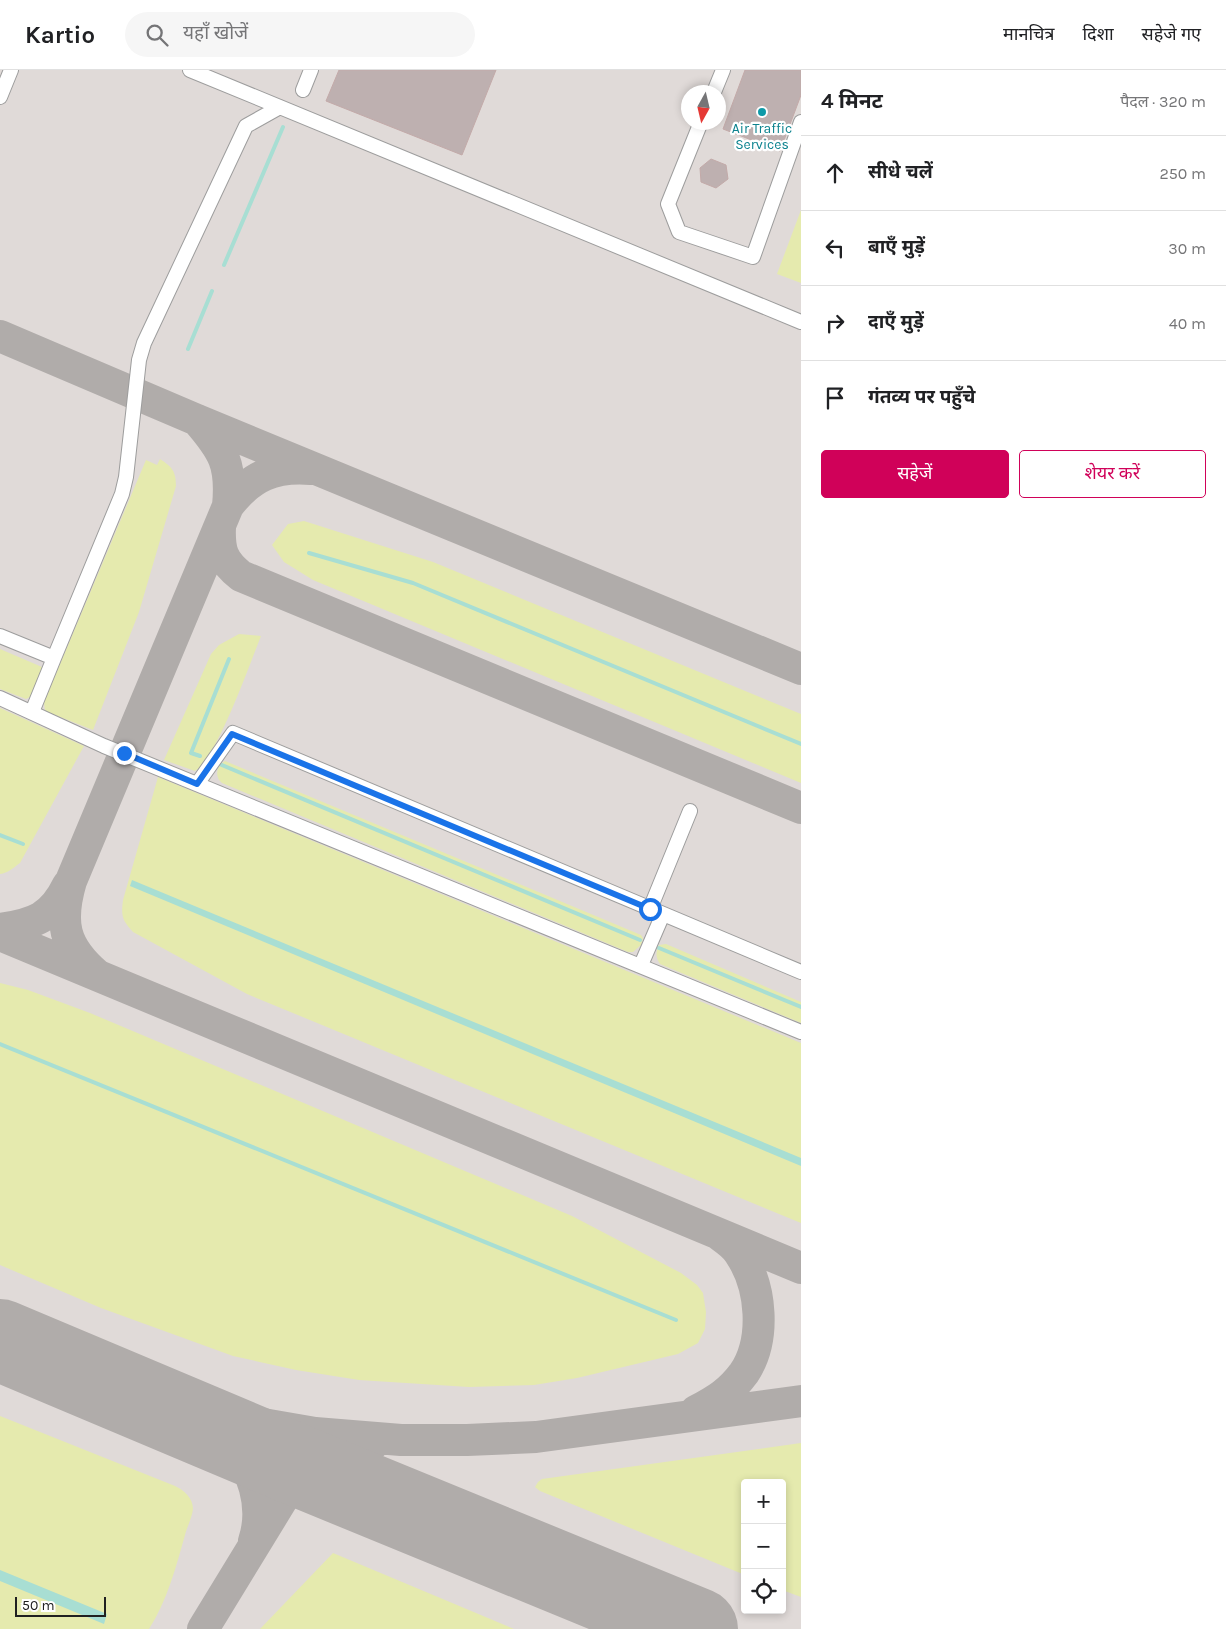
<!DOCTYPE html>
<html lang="hi">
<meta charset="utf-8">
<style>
:root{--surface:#fff;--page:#f6f6f6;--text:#202124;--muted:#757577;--line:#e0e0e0;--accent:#d00159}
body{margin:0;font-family:Karla,"Noto Sans Devanagari",sans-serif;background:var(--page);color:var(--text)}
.controls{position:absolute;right:15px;bottom:15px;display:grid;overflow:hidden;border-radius:5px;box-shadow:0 2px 8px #0003}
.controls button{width:45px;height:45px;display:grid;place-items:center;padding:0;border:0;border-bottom:1px solid var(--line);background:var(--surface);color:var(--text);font:25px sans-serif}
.compass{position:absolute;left:681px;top:15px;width:45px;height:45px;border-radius:50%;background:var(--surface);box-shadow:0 2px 8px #0003;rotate:188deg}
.scale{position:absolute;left:15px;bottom:12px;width:91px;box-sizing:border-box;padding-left:5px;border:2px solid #202020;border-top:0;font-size:14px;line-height:18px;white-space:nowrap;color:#202020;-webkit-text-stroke:4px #fff;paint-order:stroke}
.stop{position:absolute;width:15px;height:15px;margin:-11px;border:4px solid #1a73e8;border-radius:50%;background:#fff}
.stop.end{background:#1a73e8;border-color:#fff;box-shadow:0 1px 5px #0008}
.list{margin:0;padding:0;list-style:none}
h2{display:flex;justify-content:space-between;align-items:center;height:65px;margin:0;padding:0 20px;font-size:21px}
h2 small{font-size:16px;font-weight:400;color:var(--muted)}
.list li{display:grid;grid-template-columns:32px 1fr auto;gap:15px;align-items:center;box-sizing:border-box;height:75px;padding:0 20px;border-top:1px solid var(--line)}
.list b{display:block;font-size:19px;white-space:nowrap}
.list em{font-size:16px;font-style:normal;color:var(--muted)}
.actions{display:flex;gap:10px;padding:15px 20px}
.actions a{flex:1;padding:11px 0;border:1px solid var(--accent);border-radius:5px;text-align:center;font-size:18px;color:var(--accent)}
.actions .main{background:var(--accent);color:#fff}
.icon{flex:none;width:28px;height:28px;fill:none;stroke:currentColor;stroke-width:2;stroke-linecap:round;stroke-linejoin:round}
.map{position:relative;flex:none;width:801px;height:1559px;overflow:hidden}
header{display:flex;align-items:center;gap:30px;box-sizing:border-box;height:70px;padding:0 25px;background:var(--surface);border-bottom:1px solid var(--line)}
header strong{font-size:24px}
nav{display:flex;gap:28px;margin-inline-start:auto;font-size:18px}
.search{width:350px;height:45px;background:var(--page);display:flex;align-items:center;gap:12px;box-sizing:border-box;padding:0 18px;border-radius:28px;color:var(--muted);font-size:19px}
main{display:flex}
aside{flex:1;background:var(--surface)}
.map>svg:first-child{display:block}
.airport{fill:#e0dad8;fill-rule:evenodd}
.grass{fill:#e5eaae}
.water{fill:#a8ded3}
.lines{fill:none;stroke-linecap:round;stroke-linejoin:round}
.stream{stroke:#a8ded3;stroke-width:4}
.taxiway{stroke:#b0acaa;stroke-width:32}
.runway{stroke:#b0acaa;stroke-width:82}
.building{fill:#beb0b0;stroke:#c3aaa9}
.minor-casing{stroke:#9d9d9d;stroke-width:16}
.minor{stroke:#fff;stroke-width:14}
.route{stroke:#1a73e8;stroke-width:6}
.culture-dot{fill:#0f9aa8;stroke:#fff;stroke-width:2}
.labels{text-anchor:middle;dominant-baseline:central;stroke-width:4.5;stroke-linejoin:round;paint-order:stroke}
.culture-label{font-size:14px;fill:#0d838f;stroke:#fff}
</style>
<header>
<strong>Kartio</strong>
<div class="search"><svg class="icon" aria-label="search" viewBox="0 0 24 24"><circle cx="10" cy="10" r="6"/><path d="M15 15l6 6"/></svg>यहाँ खोजें</div>
<nav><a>मानचित्र</a><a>दिशा</a><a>सहेजे गए</a></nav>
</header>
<main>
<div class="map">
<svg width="801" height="1559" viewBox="0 0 801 1559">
<rect width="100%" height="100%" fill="#f1e9e7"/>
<path class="airport" d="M0,0H801V1559H0ZM688,22H718V52H688ZM745,1413H782V1540H745Z"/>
<path class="grass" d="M801,140V213L777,204Z
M160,389C172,397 176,401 176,416L139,542L93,660L45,641L44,632L146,390L157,395Z
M304,451L433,492L801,644V713L313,510L284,492L272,475L288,454Z
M239,564L261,566C250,593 217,688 195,701L164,690L211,584L219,575Z
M0,579L42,597L43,602L32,626L26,629L0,619Z
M0,638L84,676L20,793C13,798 8,803 0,804Z
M225,691L641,865L643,868L641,875L633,882H628L222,713L219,710C215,702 218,695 225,691Z
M158,707L801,973V1153L247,924L133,862C122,850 121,846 123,830Z
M666,874L801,932V953L660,894C655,886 656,882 659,875Z
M0,913L28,920L90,943L572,1146L681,1203L697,1215L703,1223L706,1242L705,1259L698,1273L678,1284L577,1308L534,1315L469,1317L359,1310L296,1300L233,1286L101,1238L0,1195Z
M0,1346L175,1416C184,1420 193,1428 193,1439C192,1448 187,1457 185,1465C176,1497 167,1531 149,1559H0Z
M801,1373V1527L782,1520V1413H745V1505L540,1421L535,1417L538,1412L542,1409Z
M333,1483L514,1559H260Z"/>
<path class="water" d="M132,810L801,1088V1096L130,816Z
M0,1500L107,1544L104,1554L0,1511Z"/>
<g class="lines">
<path class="stream" d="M224,195L283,57
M188,279L212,221
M309,483L413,513L801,674
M200,686L191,683L229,589
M217,693L640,870
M0,765L23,774
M659,878L801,937
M0,974L676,1250"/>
<path class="taxiway" d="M0,266L197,350L801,599
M197,350C224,381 232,395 228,436
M220,457C219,480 222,491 241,506L801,738
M0,859C34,854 52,848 68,815
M0,865L801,1198
M97,905C63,876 59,852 71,811L228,436C251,406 274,396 311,399
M106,1314L192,1341L223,1347L315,1363L401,1370H467L536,1367L801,1331
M696,1341C717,1330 730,1322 744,1303C766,1270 762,1217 740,1184C736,1177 728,1171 721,1166
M199,1354C209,1360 219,1366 228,1374C254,1396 265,1438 254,1471
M203,1559L288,1420L309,1400L324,1390L339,1383L374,1373"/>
<path class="runway" d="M0,1270L309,1400L697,1559"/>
</g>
<path class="building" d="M339,0H496L462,85L326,31Z
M745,0H801V25L780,81L723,59Z
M711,89L726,95L728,109L716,118L701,112L700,98Z"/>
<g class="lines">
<defs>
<path id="minor" d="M190,0L801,252
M303,20L311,0
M714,22L723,0
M0,27L11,0
M701,52L668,134L679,162L753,187L801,52
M0,566L54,588L32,642
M54,588L122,424L126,407L139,290L144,273L246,56L280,37
M0,628L104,676L801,962
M197,714L233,663L801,902
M650,839L690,741
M641,895L663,844"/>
</defs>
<use href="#minor" class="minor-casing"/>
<use href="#minor" class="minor"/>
</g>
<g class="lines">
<path class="route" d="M124,683L197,714L232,664L650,839"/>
</g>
<circle class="culture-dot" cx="762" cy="42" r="5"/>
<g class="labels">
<g class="culture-label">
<text x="762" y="58">Air Traffic<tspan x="762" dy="16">Services</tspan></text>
</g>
</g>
</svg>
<div class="controls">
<button>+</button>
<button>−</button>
<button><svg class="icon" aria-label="locate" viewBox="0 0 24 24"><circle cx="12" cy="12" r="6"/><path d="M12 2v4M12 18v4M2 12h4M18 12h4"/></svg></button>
</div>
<svg class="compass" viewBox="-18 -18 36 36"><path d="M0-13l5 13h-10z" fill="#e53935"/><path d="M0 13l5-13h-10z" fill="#757577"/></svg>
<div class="scale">50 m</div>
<div class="stop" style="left:650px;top:839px"></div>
<div class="stop end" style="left:124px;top:683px"></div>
</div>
<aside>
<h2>4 मिनट<small>पैदल · 320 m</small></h2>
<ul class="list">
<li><svg class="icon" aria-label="ahead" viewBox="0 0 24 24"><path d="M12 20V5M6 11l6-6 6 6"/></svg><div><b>सीधे चलें</b></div><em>250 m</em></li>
<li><svg class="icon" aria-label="left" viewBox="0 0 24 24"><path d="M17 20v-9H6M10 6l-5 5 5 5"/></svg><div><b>बाएँ मुड़ें</b></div><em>30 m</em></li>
<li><svg class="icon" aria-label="right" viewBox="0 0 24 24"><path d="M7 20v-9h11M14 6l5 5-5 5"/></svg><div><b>दाएँ मुड़ें</b></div><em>40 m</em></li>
<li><svg class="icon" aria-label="arrive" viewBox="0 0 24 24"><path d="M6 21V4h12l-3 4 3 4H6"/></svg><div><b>गंतव्य पर पहुँचे</b></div></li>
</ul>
<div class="actions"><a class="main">सहेजें</a><a>शेयर करें</a></div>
</aside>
</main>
